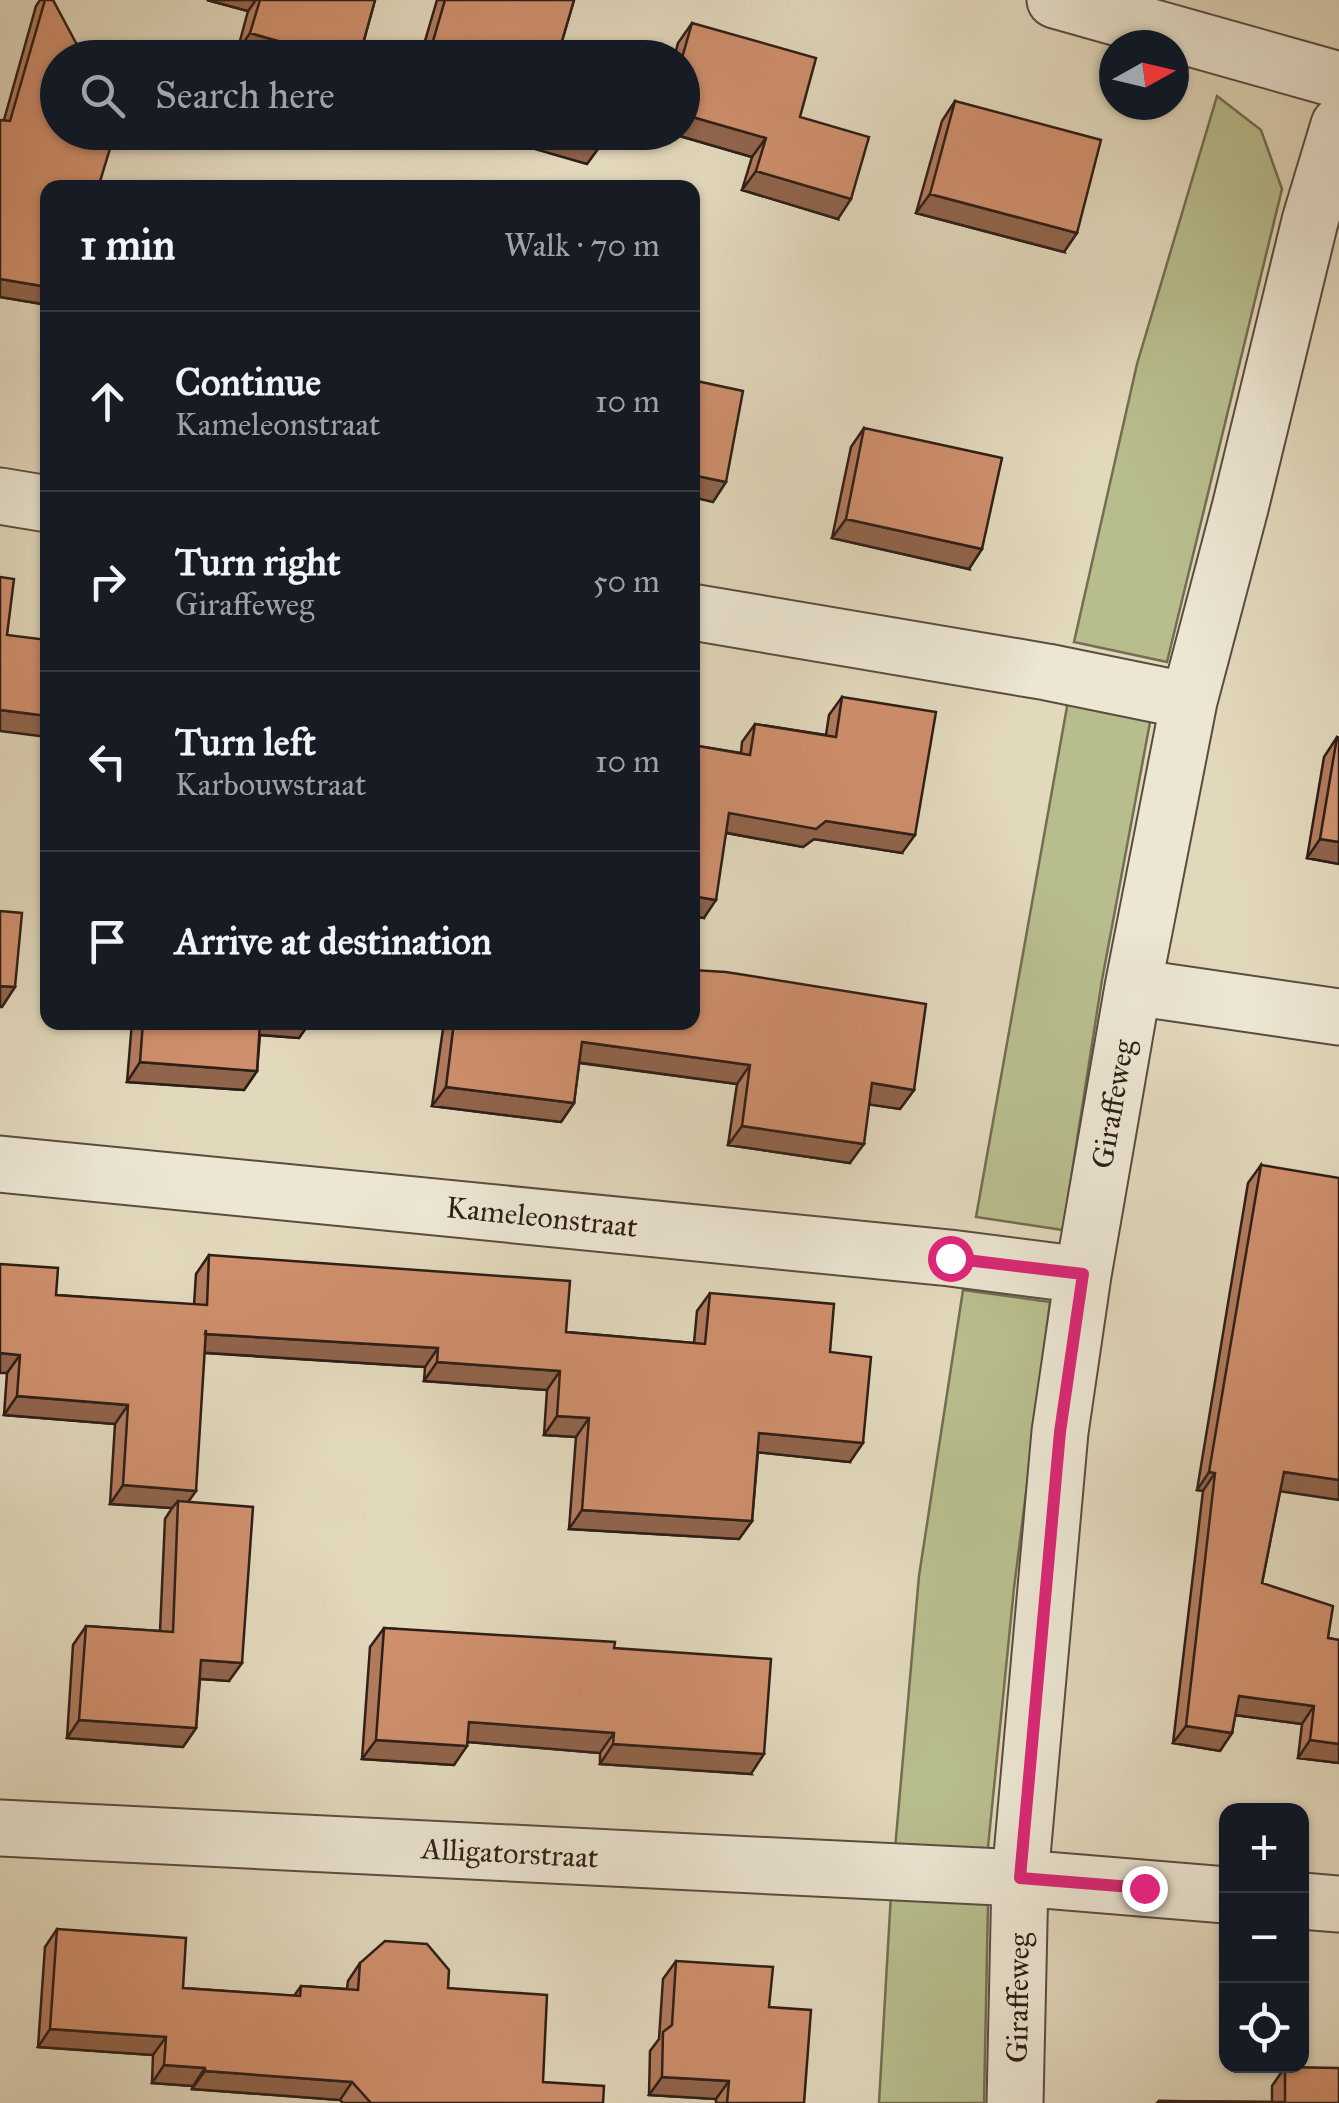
<!DOCTYPE html>
<meta charset="utf-8">
<style>
:root{--surface:#171b24;--page:#20242c;--text:#f1f3f6;--muted:#9ea1a6;--line:#363941}
body{margin:0;font-family:"IM FELL Great Primer",serif;background:var(--page);color:var(--text)}
.controls{position:absolute;right:30px;bottom:30px;display:grid;overflow:hidden;border-radius:20px;box-shadow:0 2px 8px #0004}
.controls button{width:90px;height:90px;display:grid;place-items:center;padding:0;border:0;border-bottom:2px solid var(--line);background:var(--surface);color:var(--text);font:50px sans-serif}
.compass{position:absolute;left:1099px;top:30px;width:90px;height:90px;border-radius:50%;background:var(--surface);box-shadow:0 2px 8px #0004;rotate:82deg}
.stop{position:absolute;width:30px;height:30px;margin:-22px;border:8px solid #db2777;border-radius:50%;background:#fff}
.stop.end{background:#db2777;border-color:#fff;box-shadow:0 2px 10px #0008}
.list{margin:0;padding:0;list-style:none}
h2{display:flex;justify-content:space-between;align-items:center;height:130px;margin:0;padding:0 40px;font-size:42px}
h2 small{font-size:32px;font-weight:400;color:var(--muted)}
.list li{display:grid;grid-template-columns:65px 1fr auto;gap:30px;align-items:center;box-sizing:border-box;height:180px;padding:0 40px;border-top:2px solid var(--line)}
.list b{display:block;font-size:38px;white-space:nowrap}
.list p{margin:0;font-size:32px;white-space:nowrap;color:var(--muted)}
.list em{font-size:32px;font-style:normal;color:var(--muted)}
.icon{flex:none;width:55px;height:55px;fill:none;stroke:currentColor;stroke-width:2;stroke-linecap:round;stroke-linejoin:round}
.map{position:relative;flex:none;width:1339px;height:2103px;overflow:hidden}
.search{position:absolute;background:var(--surface);box-shadow:0 2px 8px #0004;left:40px;top:40px;width:660px;height:110px;display:flex;align-items:center;gap:25px;box-sizing:border-box;padding:0 35px;border-radius:55px;color:var(--muted);font-size:38px}
.panel{position:absolute;background:var(--surface);box-shadow:0 2px 8px #0004;left:40px;top:180px;width:660px;height:850px;border-radius:20px}
.map>svg:first-child{display:block}
.green{fill:#b8bd8d;stroke:#736e52;stroke-width:2.5}
.lines{fill:none;stroke-linecap:round;stroke-linejoin:round}
.minor-casing{stroke:#5b4c41;stroke-width:59}
.minor{stroke:#ece6d3;stroke-width:55}
.wall{fill:#b27b5e;stroke:#2e1e18;stroke-width:2.5}
.shaded-wall{fill:#91644c;stroke:#2e1e18;stroke-width:2.5}
.building{fill:#cf8f6d;stroke:#2e1e18;stroke-width:2.5}
.route{stroke:#db2777;stroke-width:12}
.labels{text-anchor:middle;dominant-baseline:central;stroke-width:10;stroke-linejoin:round;paint-order:stroke}
.street-label{font-size:30px;fill:#2e1e18;stroke:#ece6d3}
</style>
<div class="map">
<svg width="1339" height="2103" viewBox="0 0 1339 2103">
<rect width="100%" height="100%" fill="#e2d8bc"/>
<filter id="stains"><feTurbulence type="fractalNoise" baseFrequency=".002" numOctaves="4"/><feColorMatrix values="0 0 0 0 .2 0 0 0 0 .09 0 0 0 0 .02 0 0 0 .5 -.17"/></filter>
<radialGradient id="worn" r=".72"><stop offset=".6" stop-color="#630" stop-opacity="0"/><stop offset="1" stop-color="#630" stop-opacity=".3"/></radialGradient>
<path class="green" d="M1217,96L1261,130L1282,189L1167,662L1074,642L1137,364Z
M1068,701L1151,717L1102,980L1063,1230L976,1217Z
M963,1290L1050,1302L1014,1588L987,1857L895,1849L919,1576Z
M891,1894L988,1904L984,2103H879Z"/>
<g class="lines">
<defs>
<path id="minor" d="M1055,0L1339,80
M0,496L48,504
M692,612L1047,672L1189,701
M1133,987L1339,1017
M0,1164L950,1258L1083,1275
M0,1828L1020,1878L1226,1895
M1302,1901L1339,1904
M1015,2103L1020,1878L1060,1432L1083,1275L1133,987L1189,701L1240,508L1310,221L1339,125"/>
</defs>
<use href="#minor" class="minor-casing"/>
<use href="#minor" class="minor"/>
</g>
<path class="wall" d="M40,0H53L48,188V305L0,297L4,120L36,6Z
M207,0H375L359,58H255L237,52L248,11Z
M437,0H574L557,58H420Z
M692,23L800,117L838,219L742,190L752,157L666,132H682V58H674L678,43Z
M955,101L1064,252L916,213L942,121Z
M864,428L969,569L832,538L851,447Z
M842,697L902,853L814,839L803,847L726,833L704,918L692,916V745L741,753L742,742L755,724L826,735L829,715Z
M1337,737L1339,738V864L1307,858L1324,757Z
M132,1022H310L299,1038L260,1035L257,1071L244,1090L127,1082Z
M444,1022H692L914,1090L900,1109L869,1104L850,1163L728,1145L737,1084L579,1063L574,1103L561,1122L432,1106Z
M1261,1165L1280,1491L1262,1583L1328,1638L1339,1640V1763L1298,1758L1302,1724L1235,1715L1232,1733L1220,1751L1173,1743L1203,1491L1197,1490L1248,1183Z
M209,1255L566,1332L694,1343L697,1311L710,1293L830,1352L850,1462L758,1452L752,1521L739,1539L569,1529L576,1437L544,1435L547,1390L424,1381L425,1367L204,1353L188,1501L229,1681L200,1679L196,1728L183,1747L67,1738L73,1645L86,1626L160,1631L165,1519L172,1508L110,1504L115,1424L4,1415L7,1373L56,1295L194,1305L196,1274Z
M384,1628L614,1648L751,1774L600,1764V1753L468,1742L454,1765L362,1759L370,1647Z
M57,1929L183,1988L294,1996L301,1986L347,1989L348,1981L360,1963L448,1988L543,2082L603,2103H343L340,2100L192,2089L193,2086L152,2083L153,2055L38,2047L45,1947Z
M676,1961L769,2007L804,2103H716V2099L649,2095L650,2051L659,2039L663,1979Z
M1285,2067L1339,2103H1157L1159,2101L1272,2102V2086Z"/>
<path class="shaded-wall" d="M207,0H256L248,11Z
M250,33L337,58H255L237,52Z
M431,48L464,58H424Z
M682,114L766,138L752,157L666,132H682Z
M501,132H558L601,145L587,164L497,138Z
M756,171L851,199L838,219L742,190Z
M930,194L1077,233L1064,252L916,213Z
M0,279L48,287V305L0,297Z
M692,475L726,482L713,502L692,497Z
M846,519L982,549L969,569L832,538Z
M0,710L48,716V737L0,731Z
M729,813L826,821L915,835L902,853L814,839L803,847L717,831Z
M1320,839L1339,842V864L1307,858Z
M692,896L716,900L704,918L692,916Z
M0,986L15,987L2,1007H0Z
M256,1022H310L299,1038L247,1034Z
M582,1042L750,1065L737,1084L568,1061Z
M140,1062L257,1071L244,1090L127,1082Z
M872,1083L914,1090L900,1109L859,1103Z
M446,1087L574,1103L561,1122L432,1106Z
M742,1126L864,1144L850,1163L728,1145Z
M205,1334L438,1348L425,1367L192,1352Z
M0,1353L20,1355L7,1373H0Z
M437,1362L560,1371L547,1390L424,1381Z
M17,1396L128,1405L115,1424L4,1415Z
M557,1416L589,1418L576,1437L544,1435Z
M759,1433L863,1443L850,1462L746,1451Z
M1209,1472L1215,1473L1203,1491L1197,1490Z
M1284,1472L1339,1480V1500L1272,1490Z
M123,1485L196,1491L183,1509L178,1501L172,1508L110,1504Z
M582,1510L752,1521L739,1539L569,1529Z
M201,1660L242,1663L229,1681L188,1678Z
M1239,1696L1314,1706L1302,1724L1227,1714Z
M79,1720L196,1728L183,1747L67,1738Z
M469,1722L614,1733L600,1753L456,1741Z
M1186,1726L1232,1733L1220,1751L1173,1743Z
M376,1740L467,1746L454,1765L362,1759Z
M1310,1740L1339,1744V1763L1298,1758Z
M613,1744L764,1754L751,1774L600,1764Z
M50,2029L166,2037L153,2055L38,2047Z
M164,2065L205,2068L193,2086L152,2083Z
M205,2071L352,2082L340,2100L192,2089Z
M662,2077L729,2081L716,2099L649,2095Z"/>
<path class="building" d="M45,0H53L84,58H58V132H115L98,188H48V287L0,279V120L10,121Z
M260,0H375L359,58H337L250,33Z
M445,0H574L557,58H464L431,48Z
M692,23L816,58L800,117L869,137L851,199L756,171L766,138L682,114V58Z
M955,101L1101,140L1077,233L930,194Z
M558,132H604L601,145Z
M692,380L743,391L726,482L692,475Z
M864,428L1002,458L982,549L846,519Z
M0,577L14,579L7,635L48,640V716L0,710Z
M842,697L936,712L915,835L826,821L816,829L729,813L716,900L692,896V745L750,755L755,724L836,737Z
M1337,737L1339,738V842L1320,839Z
M0,911L22,913L15,987L0,986Z
M692,970L726,972L926,1004L914,1090L872,1083L864,1144L742,1126L750,1065L582,1042L574,1103L446,1087L454,1022H692Z
M143,1022H260L257,1071L140,1062Z
M1261,1165L1339,1178V1480L1284,1472L1262,1583L1333,1606L1328,1638L1339,1640V1744L1310,1740L1314,1706L1239,1696L1232,1733L1186,1726L1215,1473L1209,1472Z
M209,1255L570,1281L566,1332L705,1344L710,1293L834,1304L830,1352L871,1357L863,1443L759,1433L752,1521L582,1510L589,1418L557,1416L560,1371L437,1362L438,1348L205,1334L206,1330L196,1491L123,1485L128,1405L17,1396L20,1355L0,1353V1264L58,1268L56,1295L207,1305Z
M178,1501L253,1507L242,1663L201,1660L196,1728L79,1720L86,1626L173,1632Z
M384,1628L615,1642L614,1648L771,1659L764,1754L613,1744L614,1733L469,1722L467,1746L376,1740Z
M57,1929L186,1938L183,1988L300,1996L301,1986L358,1990L360,1963L385,1941L427,1944L449,1970L448,1988L547,1995L543,2082L604,2086L603,2103H371L352,2082L205,2071V2068L164,2065L166,2037L50,2029Z
M676,1961L773,1967L769,2007L811,2010L804,2103H727L729,2081L662,2077L663,2032L672,2025Z
M1285,2067L1339,2068V2103H1158L1159,2101L1285,2102Z"/>
<g class="lines">
<path class="route" d="M950,1258L1083,1274L1060,1432L1020,1878L1144,1888"/>
</g>
<g class="labels">
<g class="street-label">
<text transform="translate(1113 1104) rotate(-80)">Giraffeweg</text>
<text transform="translate(542 1217) rotate(6)">Kameleonstraat</text>
<text transform="translate(510 1853) rotate(3)">Alligatorstraat</text>
<text transform="translate(1018 1998) rotate(-89)">Giraffeweg</text>
</g>
</g>
<rect width="100%" height="100%" filter="url(#stains)"/>
<rect width="100%" height="100%" fill="url(#worn)"/>
</svg>
<div class="controls">
<button>+</button>
<button>−</button>
<button><svg class="icon" aria-label="locate" viewBox="0 0 24 24"><circle cx="12" cy="12" r="6"/><path d="M12 2v4M12 18v4M2 12h4M18 12h4"/></svg></button>
</div>
<svg class="compass" viewBox="-18 -18 36 36"><path d="M0-13l5 13h-10z" fill="#e53935"/><path d="M0 13l5-13h-10z" fill="#9ea1a6"/></svg>
<div class="stop" style="left:950px;top:1258px"></div>
<div class="stop end" style="left:1144px;top:1888px"></div>
<div class="search"><svg class="icon" aria-label="search" viewBox="0 0 24 24"><circle cx="10" cy="10" r="6"/><path d="M15 15l6 6"/></svg>Search here</div>
<section class="panel">
<h2>1 min<small>Walk · 70 m</small></h2>
<ul class="list">
<li><svg class="icon" aria-label="ahead" viewBox="0 0 24 24"><path d="M12 20V5M6 11l6-6 6 6"/></svg><div><b>Continue</b><p>Kameleonstraat</p></div><em>10 m</em></li>
<li><svg class="icon" aria-label="right" viewBox="0 0 24 24"><path d="M7 20v-9h11M14 6l5 5-5 5"/></svg><div><b>Turn right</b><p>Giraffeweg</p></div><em>50 m</em></li>
<li><svg class="icon" aria-label="left" viewBox="0 0 24 24"><path d="M17 20v-9H6M10 6l-5 5 5 5"/></svg><div><b>Turn left</b><p>Karbouwstraat</p></div><em>10 m</em></li>
<li><svg class="icon" aria-label="arrive" viewBox="0 0 24 24"><path d="M6 21V4h12l-3 4 3 4H6"/></svg><div><b>Arrive at destination</b></div></li>
</ul>
</section>
</div>
